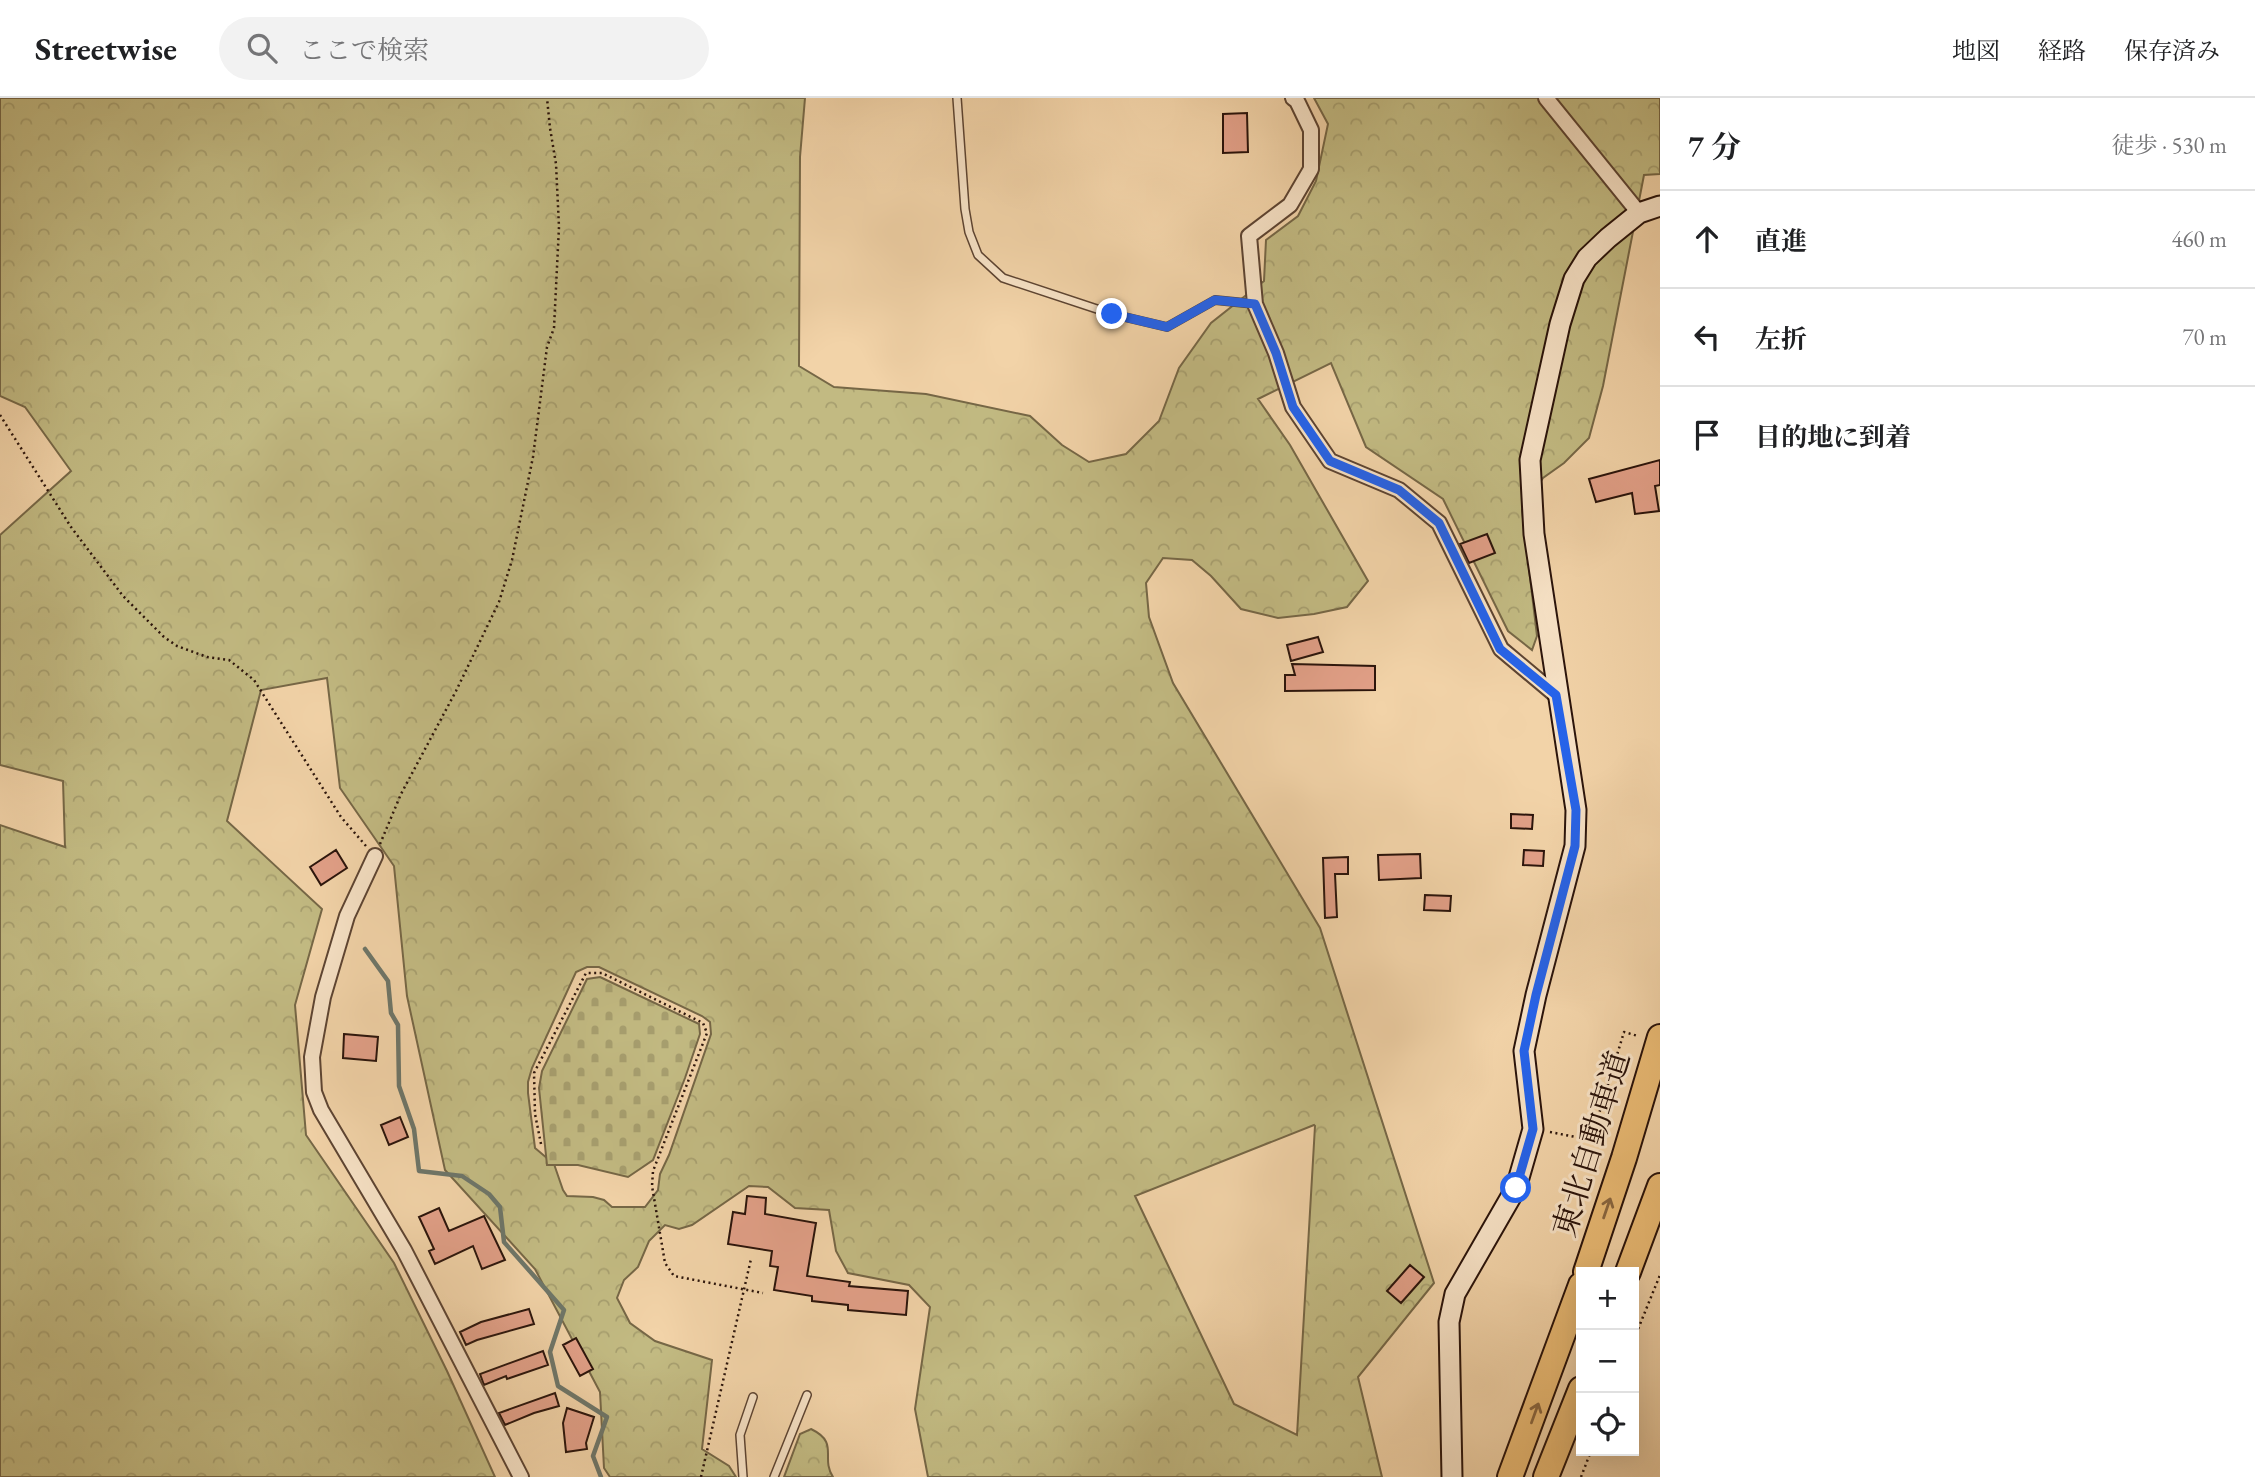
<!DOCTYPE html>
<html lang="ja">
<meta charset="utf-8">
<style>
:root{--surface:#fff;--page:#f2f2f2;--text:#202124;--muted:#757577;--line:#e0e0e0}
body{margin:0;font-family:"EB Garamond","Noto Serif JP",serif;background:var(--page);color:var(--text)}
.controls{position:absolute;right:21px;bottom:21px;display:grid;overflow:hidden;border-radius:0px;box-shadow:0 7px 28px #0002}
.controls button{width:63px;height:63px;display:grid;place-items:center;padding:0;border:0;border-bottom:2px solid var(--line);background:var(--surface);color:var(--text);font:35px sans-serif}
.stop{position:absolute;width:21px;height:21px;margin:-16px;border:5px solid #2563eb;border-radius:50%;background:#fff}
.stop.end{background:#2563eb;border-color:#fff;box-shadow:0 2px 7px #0008}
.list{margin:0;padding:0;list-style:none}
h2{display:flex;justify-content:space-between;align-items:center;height:91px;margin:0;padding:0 28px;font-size:30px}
h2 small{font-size:23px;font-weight:400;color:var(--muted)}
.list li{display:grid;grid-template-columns:46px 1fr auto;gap:21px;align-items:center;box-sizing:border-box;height:98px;padding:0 28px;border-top:2px solid var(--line)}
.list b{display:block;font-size:26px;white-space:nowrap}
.list em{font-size:23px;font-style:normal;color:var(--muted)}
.icon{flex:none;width:38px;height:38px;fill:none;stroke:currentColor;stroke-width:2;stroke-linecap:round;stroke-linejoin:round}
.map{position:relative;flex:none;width:1660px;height:1379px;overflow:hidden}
header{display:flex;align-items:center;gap:42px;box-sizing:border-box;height:98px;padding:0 35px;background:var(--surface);border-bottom:2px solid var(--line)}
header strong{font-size:33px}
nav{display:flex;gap:38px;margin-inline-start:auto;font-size:24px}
.search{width:490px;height:63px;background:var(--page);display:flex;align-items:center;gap:18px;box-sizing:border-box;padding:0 24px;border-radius:38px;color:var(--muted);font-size:26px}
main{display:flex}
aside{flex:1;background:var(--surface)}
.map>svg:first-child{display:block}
.forest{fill:url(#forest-crowns);stroke:#766746;stroke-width:2;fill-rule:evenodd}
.cemetery{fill:url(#cemetery-stones);stroke:#766746;stroke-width:2}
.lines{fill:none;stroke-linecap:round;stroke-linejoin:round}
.stream{stroke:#6e7669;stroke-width:4.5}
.building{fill:#e2a088;stroke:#2b140b;stroke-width:2}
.lane-casing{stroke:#5d4432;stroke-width:10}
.street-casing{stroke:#5d4432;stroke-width:18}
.secondary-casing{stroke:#2b140b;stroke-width:23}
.highway-casing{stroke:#2b140b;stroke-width:28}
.path{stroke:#2b140b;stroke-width:2.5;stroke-dasharray:2 3.5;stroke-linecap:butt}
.lane{stroke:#f7e2c6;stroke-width:7}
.street{stroke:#f7e2c6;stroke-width:14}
.secondary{stroke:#f7e2c6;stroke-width:19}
.highway{stroke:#e9ba74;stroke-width:24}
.oneway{stroke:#8a6740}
.route{stroke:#2563eb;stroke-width:9}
.labels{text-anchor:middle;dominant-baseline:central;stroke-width:6;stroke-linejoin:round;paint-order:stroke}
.street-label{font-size:32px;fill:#2b140b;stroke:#f7e2c6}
</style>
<header>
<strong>Streetwise</strong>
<div class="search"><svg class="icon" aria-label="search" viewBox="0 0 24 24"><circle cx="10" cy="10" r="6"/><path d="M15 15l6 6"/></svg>ここで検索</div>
<nav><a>地図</a><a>経路</a><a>保存済み</a></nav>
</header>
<main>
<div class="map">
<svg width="1660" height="1379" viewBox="0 0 1660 1379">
<defs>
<pattern id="forest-crowns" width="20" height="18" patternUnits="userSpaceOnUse" patternTransform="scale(1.75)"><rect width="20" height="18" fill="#c2ba82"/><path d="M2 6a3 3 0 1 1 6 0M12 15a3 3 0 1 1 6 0" fill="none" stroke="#a79f6f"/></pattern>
<pattern id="cemetery-stones" width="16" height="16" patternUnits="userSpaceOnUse" patternTransform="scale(1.75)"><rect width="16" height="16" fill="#c2ba82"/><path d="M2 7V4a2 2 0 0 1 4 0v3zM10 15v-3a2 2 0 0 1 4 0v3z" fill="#a79f6f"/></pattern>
</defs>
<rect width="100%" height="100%" fill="#f2d3a8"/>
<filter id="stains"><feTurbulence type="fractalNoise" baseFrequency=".00286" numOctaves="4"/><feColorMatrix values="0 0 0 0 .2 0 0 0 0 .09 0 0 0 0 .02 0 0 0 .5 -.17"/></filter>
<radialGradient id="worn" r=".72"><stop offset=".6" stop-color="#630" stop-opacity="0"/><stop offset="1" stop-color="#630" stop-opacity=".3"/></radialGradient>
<path class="forest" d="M0,0H805L800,59L799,268L834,289L926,296L1030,318L1062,347L1089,364L1126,356L1159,323L1179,270L1211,225L1264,183L1266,142L1298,118L1316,83L1328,26L1314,0H1660V76L1644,77L1603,288L1589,340L1564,365L1543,380L1522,412L1537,538L1532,552L1508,533L1443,401L1366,349L1331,265L1258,301L1290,347L1368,483L1347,509L1314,516L1278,520L1241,511L1211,478L1192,462L1163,460L1146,485L1149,519L1173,585L1320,830L1434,1185L1358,1279L1382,1379H928L915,1311L930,1209L909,1187L848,1175L836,1153L829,1112L795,1110L768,1089L749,1088L692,1127L679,1131L665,1127L649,1143L638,1169L624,1182L617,1200L630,1225L655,1243L712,1262L702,1351L729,1368L736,1379H610L604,1370L600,1294L535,1171L445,1072L407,898L394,768L340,690L327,580L261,592L227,723L322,811L295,907L306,1037L394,1165L447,1273L495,1379H0V727L65,749L63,683L0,667V437L71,373L25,309L0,298ZM587,869H599L702,918L710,924L711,936L669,1057L660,1076L658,1092L645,1109H612L604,1102L593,1099L567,1098L563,1092L554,1066L535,1050L528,995V984L532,970L576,874ZM1314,1027L1315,1028L1297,1337L1234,1306L1135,1098Z
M811,1331C840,1345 820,1359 833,1379H784L800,1336Z"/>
<path class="cemetery" d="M600,879L699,926L700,936L685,980L653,1062L628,1079L578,1067H547L539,990L542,973L587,881Z"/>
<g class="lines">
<path class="stream" d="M365,851L388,883L391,915L398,927L399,988L414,1031L419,1073L462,1078L489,1096L500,1109L504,1144L564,1212L550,1254L558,1288L607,1319L593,1358L601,1379"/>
</g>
<path class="building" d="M1247,15L1248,54L1223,55V16Z
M1660,362V387L1655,388L1659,413L1635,416L1632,395L1596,404L1589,381Z
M1487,436L1495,455L1469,465L1460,446Z
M1318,539L1323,554L1291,563L1287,547Z
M1292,566L1375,568V592L1285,593V577H1295Z
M1511,716L1533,717L1532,731L1511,730Z
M336,752L347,770L321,787L310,769Z
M1524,752L1544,753L1543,768L1523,767Z
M1420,756L1421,780L1379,782L1378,757Z
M1348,759V776H1335L1337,819L1325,820L1323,760Z
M1425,797L1451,798L1450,813L1424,812Z
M344,936L378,939L376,963L343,960Z
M400,1019L408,1039L389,1047L381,1027Z
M747,1098L766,1100L765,1116L816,1125L807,1178L850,1184L849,1188L908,1193L906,1217L848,1212V1207L812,1203V1198L774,1192L778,1169L770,1168L772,1153L728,1146L733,1114L745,1116Z
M439,1110L449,1133L484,1118L505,1162L482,1171L473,1148L435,1166L429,1153L434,1151L419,1119Z
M1410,1167L1424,1179L1401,1205L1387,1193Z
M529,1211L534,1226L477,1242L466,1247L460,1234L481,1224Z
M576,1240L593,1271L580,1278L563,1247Z
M543,1253L548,1267L507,1281L506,1278L484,1287L480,1276Z
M555,1295L559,1308L534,1315L505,1327L499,1315Z
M567,1310L594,1319L586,1345L587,1351L566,1354L563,1325Z"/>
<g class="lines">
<defs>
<path id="lane" d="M957,0L965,111L969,134L978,157L1003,180L1112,216L1167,229L1215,202L1255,206
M743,1379L740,1337L753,1299
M774,1379L807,1297"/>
<path id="street" d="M1293,0L1297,3L1311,32V71L1290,107L1249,138L1255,206L1276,255L1293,309L1330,363L1399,392L1439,425L1501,551L1556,597
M1546,0L1639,115
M375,758L347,818L323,899L312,959L314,994L321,1012L404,1152L521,1379"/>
<path id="secondary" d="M1452,1379L1449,1224L1455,1196L1516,1090L1533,1031L1524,953L1536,897L1575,748L1576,712L1534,436L1530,362L1560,226L1574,181L1587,160L1608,140L1639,115L1660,108"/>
<path id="highway" d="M1586,1174L1624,1060L1660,939
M1628,1174L1660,1088
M1510,1379L1581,1187
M1546,1379L1581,1291"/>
</defs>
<use href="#lane" class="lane-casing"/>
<use href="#street" class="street-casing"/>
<use href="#secondary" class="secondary-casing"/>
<use href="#highway" class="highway-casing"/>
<path class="path" d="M0,317L71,429L123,498L164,539L177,548L207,559L229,562L254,582L341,719L366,748
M380,746L401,696L456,593L499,504L512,462L533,359L547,249L554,230L559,129L556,66L550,30L547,0
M1550,1034L1591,1042L1624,934L1638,938
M541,1046L535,1016L534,975L586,875H602L703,925L707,935L653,1073L652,1088L665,1165L674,1178L763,1195
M1634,1241L1660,1177
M701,1379L751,1161
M1581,1379L1591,1353"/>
<use href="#lane" class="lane"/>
<use href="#street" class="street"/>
<use href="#secondary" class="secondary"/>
<use href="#highway" class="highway"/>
</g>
<defs><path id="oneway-shaft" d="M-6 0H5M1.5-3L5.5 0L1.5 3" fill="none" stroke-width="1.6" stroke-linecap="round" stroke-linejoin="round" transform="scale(1.75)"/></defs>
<g class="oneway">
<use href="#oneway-shaft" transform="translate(1607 1110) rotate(-71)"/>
<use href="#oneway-shaft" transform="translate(1535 1315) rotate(-70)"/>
</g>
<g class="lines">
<path class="route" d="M1112,216L1167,229L1215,202L1255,206L1276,255L1293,309L1330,363L1399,392L1439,425L1500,551L1556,597L1576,712L1575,748L1536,897L1524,953L1533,1031L1516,1090"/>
</g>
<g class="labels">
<g class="street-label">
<text transform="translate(1591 1046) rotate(-73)">東北自動車道</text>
</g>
</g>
<rect width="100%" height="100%" filter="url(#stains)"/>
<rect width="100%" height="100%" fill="url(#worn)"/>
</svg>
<div class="controls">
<button>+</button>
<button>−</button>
<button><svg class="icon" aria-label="locate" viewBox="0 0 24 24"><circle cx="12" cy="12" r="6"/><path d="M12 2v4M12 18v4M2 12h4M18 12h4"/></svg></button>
</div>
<div class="stop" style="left:1516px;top:1090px"></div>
<div class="stop end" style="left:1112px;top:216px"></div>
</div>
<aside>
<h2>7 分<small>徒歩 · 530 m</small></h2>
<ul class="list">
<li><svg class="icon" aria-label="ahead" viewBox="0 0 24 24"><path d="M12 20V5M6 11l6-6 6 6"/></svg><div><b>直進</b></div><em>460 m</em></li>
<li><svg class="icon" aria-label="left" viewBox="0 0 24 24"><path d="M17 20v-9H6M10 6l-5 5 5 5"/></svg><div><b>左折</b></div><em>70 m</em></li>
<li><svg class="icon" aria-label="arrive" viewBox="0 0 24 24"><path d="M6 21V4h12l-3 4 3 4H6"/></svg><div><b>目的地に到着</b></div></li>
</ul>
</aside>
</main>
